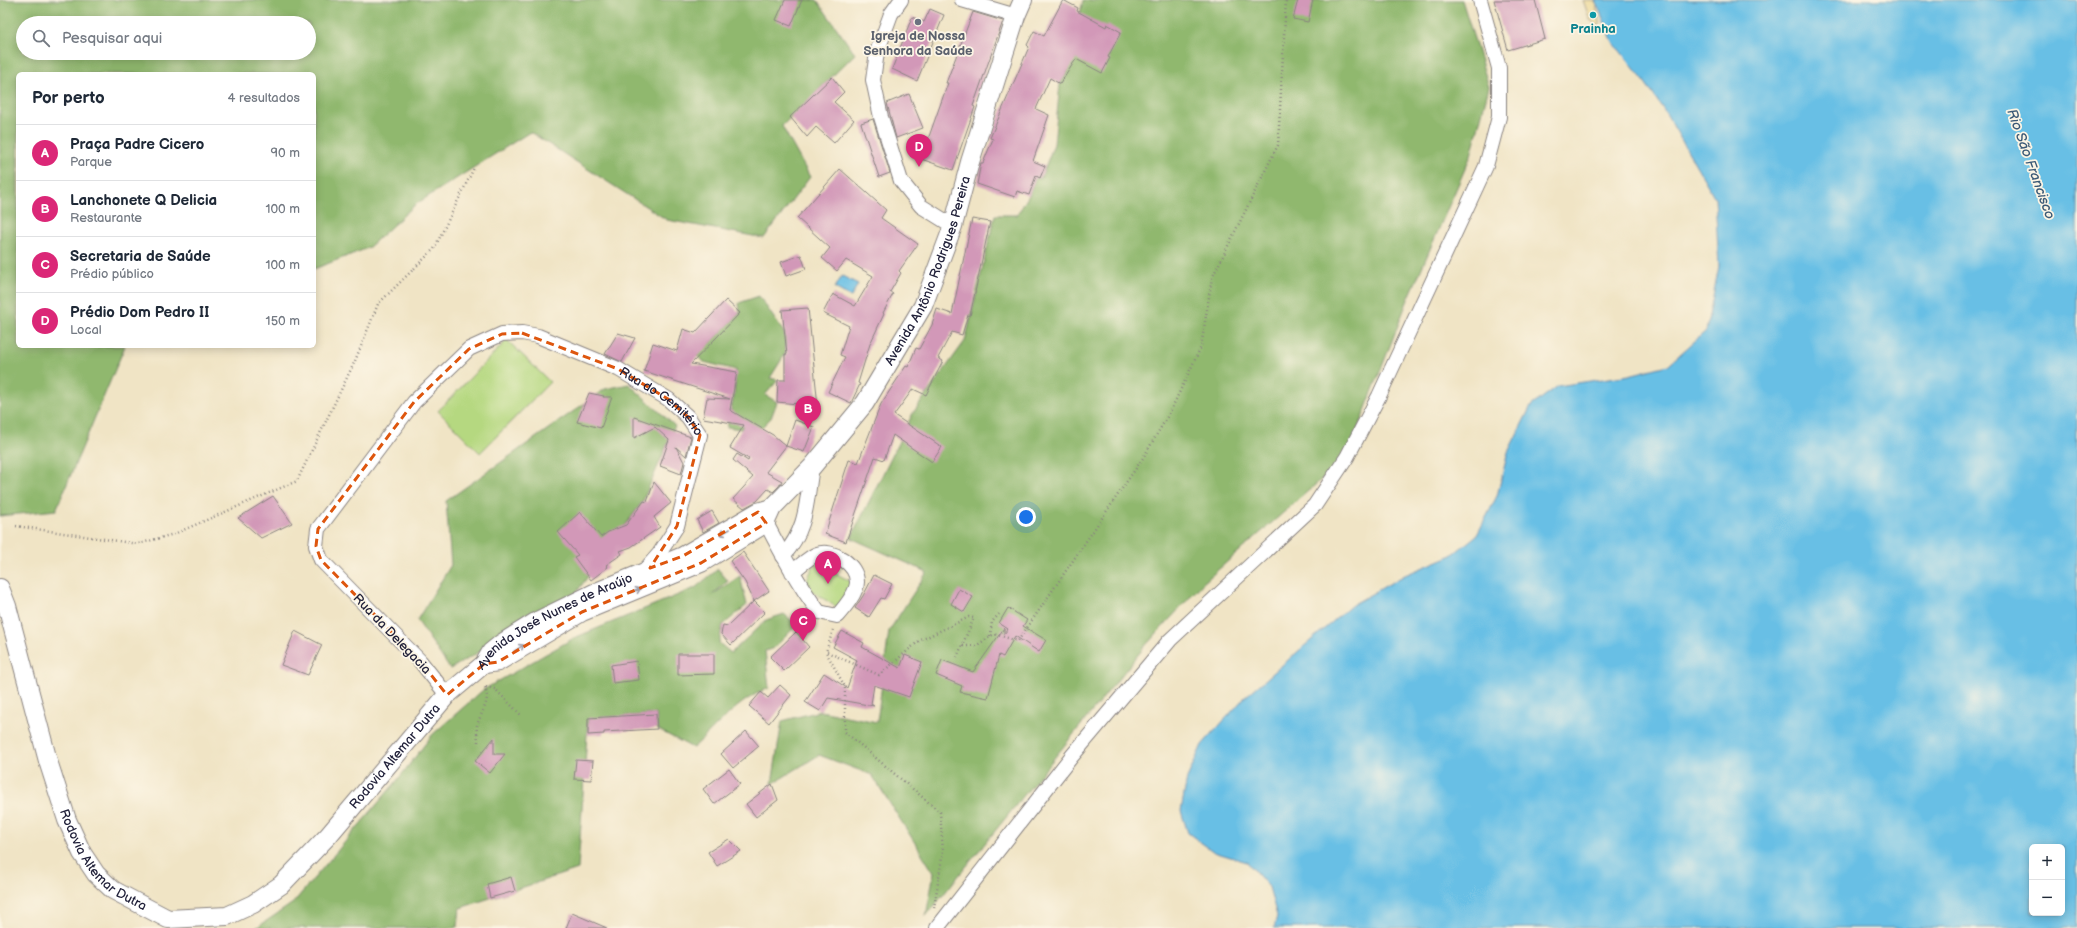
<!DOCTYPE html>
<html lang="pt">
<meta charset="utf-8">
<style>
:root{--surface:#fff;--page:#f2f2f3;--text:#1f2937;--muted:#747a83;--line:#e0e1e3;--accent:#db2777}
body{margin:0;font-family:"Balsamiq Sans",sans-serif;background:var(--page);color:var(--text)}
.controls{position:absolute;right:12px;bottom:12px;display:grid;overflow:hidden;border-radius:6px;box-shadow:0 2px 10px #0003}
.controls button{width:36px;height:36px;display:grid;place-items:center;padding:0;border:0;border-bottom:1px solid var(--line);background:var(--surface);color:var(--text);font:20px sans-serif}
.you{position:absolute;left:1026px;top:517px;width:14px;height:14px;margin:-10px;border:3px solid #fff;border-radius:50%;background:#1a73e8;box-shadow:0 0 0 6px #1a73e833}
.badge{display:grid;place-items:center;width:26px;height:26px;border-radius:50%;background:var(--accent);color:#fff;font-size:13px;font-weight:700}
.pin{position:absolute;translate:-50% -33px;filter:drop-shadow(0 1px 2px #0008)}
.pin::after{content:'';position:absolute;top:21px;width:14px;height:12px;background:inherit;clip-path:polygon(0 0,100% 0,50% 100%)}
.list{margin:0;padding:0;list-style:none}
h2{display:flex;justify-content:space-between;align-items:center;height:52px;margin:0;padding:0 16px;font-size:17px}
h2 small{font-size:13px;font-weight:400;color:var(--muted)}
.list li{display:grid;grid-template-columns:26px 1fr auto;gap:12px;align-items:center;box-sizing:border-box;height:56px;padding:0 16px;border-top:1px solid var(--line)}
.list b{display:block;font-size:15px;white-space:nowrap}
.list p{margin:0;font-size:13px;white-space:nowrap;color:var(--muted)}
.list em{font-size:13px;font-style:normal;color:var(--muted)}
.icon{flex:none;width:22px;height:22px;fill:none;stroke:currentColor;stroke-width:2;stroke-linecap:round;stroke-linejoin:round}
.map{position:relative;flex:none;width:2077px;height:928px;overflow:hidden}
.search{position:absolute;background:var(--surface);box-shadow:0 2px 10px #0003;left:16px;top:16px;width:300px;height:44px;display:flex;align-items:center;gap:10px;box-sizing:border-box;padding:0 14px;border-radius:22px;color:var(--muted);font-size:15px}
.panel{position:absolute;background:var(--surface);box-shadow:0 2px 10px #0003;left:16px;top:72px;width:300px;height:276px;border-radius:6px}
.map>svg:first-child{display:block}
.green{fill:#b5d880;stroke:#6c7d5e}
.forest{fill:#90b86e;stroke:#596d54;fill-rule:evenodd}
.sand{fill:#eeda9e;stroke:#887e6c}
.water{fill:#68bfe5;stroke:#457090;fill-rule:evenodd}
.building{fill:#d298b8}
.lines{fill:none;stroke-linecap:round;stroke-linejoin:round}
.minor-casing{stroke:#898380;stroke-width:16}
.tertiary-casing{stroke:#898380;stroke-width:20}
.path{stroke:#898380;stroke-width:2.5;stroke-dasharray:1 3;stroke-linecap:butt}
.minor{stroke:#fff;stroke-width:14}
.tertiary{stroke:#fff;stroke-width:18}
.oneway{stroke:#9c9ca7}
.marked{fill:none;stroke:#de560e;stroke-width:3;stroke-dasharray:8 5;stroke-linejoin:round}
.culture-dot{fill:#0f9aa8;stroke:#fcf5e5;stroke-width:1.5}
.worship-dot{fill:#6b7280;stroke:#fcf5e5;stroke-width:1.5}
.labels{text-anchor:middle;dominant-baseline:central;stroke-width:3.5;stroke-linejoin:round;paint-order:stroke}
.culture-label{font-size:13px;font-weight:bold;fill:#0d838f;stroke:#fcf5e5}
.worship-label{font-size:13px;font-weight:bold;fill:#5b616d;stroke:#fcf5e5}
.street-label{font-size:13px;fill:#22223b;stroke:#fcf5e5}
.water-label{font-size:14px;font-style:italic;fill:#3a5976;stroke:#fcf5e5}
</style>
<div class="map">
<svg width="2077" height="928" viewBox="0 0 2077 928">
<rect width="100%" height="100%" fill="#fcf5e5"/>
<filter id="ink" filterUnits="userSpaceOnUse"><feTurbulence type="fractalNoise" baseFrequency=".025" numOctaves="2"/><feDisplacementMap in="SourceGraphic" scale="8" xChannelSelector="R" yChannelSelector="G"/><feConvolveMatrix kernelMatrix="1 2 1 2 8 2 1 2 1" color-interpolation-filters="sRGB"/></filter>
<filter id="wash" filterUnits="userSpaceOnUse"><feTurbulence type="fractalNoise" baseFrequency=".012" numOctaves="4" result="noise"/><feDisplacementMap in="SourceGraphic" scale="16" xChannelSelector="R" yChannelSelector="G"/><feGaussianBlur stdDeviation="0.9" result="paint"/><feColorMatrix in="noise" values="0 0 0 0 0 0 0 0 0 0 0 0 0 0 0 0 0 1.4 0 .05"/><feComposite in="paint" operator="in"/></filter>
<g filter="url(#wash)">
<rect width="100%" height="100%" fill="#f0e4c5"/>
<path class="green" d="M507,340L550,382L480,453L438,411Z
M815,563L852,582L838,608L804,586Z"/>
<path class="forest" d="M0,0H817L855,54L782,126L810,177L764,238L667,220L530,132L416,204L368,248L314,269V74H18V346H125L56,510L0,516ZM23,23H309V53H23Z
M1083,0H1462L1489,87L1471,155L1407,302L1347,457L1203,583L1146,645L926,916L934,873L872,775L819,755L772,784L782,721L820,711L877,722L889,631L927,572L851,538L913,413L965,341L995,215H1017L1029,195L1035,179L1041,178L1054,144L1060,84L1068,72Z
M759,296L785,334V354L770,378L778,380L765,395L777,402L771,418L760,429L746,420L741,429L727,427L734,396L736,370L704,362L693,352L698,334L711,343L740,313L739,303Z
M629,384L675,426L643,501L573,597L450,669L417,620L451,565L446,501L605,389Z
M718,569L728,581L712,595L740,576L747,605L723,625L719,643L731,653L766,620L784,614L797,625L774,648L765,651L769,688C739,699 716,727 693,748L657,729L656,714L588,719L578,869L460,908L458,926L454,928H256L293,903L396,782L432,735L483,690L574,638L695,588Z"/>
<path class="sand" d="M1583,0H1595L1600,27L1590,20Z"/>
<path class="water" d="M1595,0H2077V928H1274L1277,916L1269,887L1247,862L1214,852L1188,833L1181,811L1187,778L1202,745L1244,698L1352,605L1405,575L1452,555L1477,535L1497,496L1508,452L1531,406L1558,386L1629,375L1668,365L1706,331L1719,266L1715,198L1667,115L1644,81L1613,42ZM2032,847H2062V913H2032Z
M842,276L858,284L851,297L835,288Z"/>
<g id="blocks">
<path class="building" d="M785,0H802L791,26L776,20Z
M1063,0L1078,8L1077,11L1106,27L1107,24L1121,32L1108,57L1110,58L1102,73L1076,59L1060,84L1050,78L1036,109L1049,115L1033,161L1045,166L1040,178L1036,176L1029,195L1017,191L1015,197L977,184L981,163H983L993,139L990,138L1029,47L1027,45L1034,31L1044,36Z
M1298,0H1313L1308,22L1293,19Z
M1494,0H1535L1545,39L1508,50Z
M930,9L944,15L917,81L892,69L912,17L924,22Z
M973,12L1003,21L973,106L975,107L953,170L921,159L948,83H946Z
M832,77L844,92L834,102L854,120L834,143L816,127L807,137L790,117Z
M909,94L923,128L896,138L887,103Z
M873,119L890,173L879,177L861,123Z
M840,169L886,210L881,218L918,244L899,271L901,273L890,292L893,294L883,313L884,314L870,344L858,383L860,384L851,403L828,392L845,357L840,355L849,326L823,313L833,294L855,306L873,276L846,260L837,271L822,258L830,248L797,218Z
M972,219L990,222L970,316L968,315L962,335L952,332L938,358L943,361L926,395L913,389L894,415L942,447L932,462L893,435L884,460L875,457L846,542L825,534L849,460L858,463L881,404L906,366L908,367L916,348L919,349L932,325L937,309L952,314Z
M801,255L806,269L786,276L781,262Z
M726,300L740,313L691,364L737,372L730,410L773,435L786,446L766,472L782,481L779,486L773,492L768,489L757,501L744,508L733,499L753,477L733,460L737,454L748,461L749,459L730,448L744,425L703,418L707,398L730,399L644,371L653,343L677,351L683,329L695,333Z
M808,308L818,406L777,402L778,380H785V354H787L782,310Z
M618,333L635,338L622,362L605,354Z
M589,393L604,396L603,397H612L601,428L577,422Z
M634,417L691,437L686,456L676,447L684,462L681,474L660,466L669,440L655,427L634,438Z
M795,420L814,427L804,452L786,446Z
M654,482L671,503L654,517L660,527L631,547L620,551L622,554L606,565L608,567L591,580L574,557L578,555L558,532L580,512L601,537L608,532L626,525L644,501L647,502Z
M273,496L292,523L261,538L238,518Z
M712,511L719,523L703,532L697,520Z
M743,552L769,591L754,601L745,582L730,561Z
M874,575L892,584L884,599L881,598L869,617L855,608L863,596Z
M959,589L973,597L964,612L951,604Z
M754,601L765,612L731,645L721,634L723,625L728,626Z
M1008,608L1027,620L1023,626L1046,640L1039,652L1015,636L1003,657L999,655L988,698L960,692L962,686L936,675L942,660L973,672L1004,628V634L1008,629L999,623Z
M295,631L322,645L308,675L281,665Z
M842,631L864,643L862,647L900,668L905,655L922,662L909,697L874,685L871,704L874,706L828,698L820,711L805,702L824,673L847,688L857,660L833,647Z
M796,632L809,647L784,671L770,657Z
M678,654H714V674L678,675Z
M637,661L639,680L613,683L611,665Z
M780,685L791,695L769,723L749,706L761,692L768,698Z
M656,714L657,729L604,732V734L588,735V718Z
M746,731L759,746L733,768L721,754Z
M494,738V754H505L490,773L475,761Z
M576,760L593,761L591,780L574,779Z
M729,769L740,784L714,804L703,789Z
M772,784L778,800L756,817L746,804Z
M729,839L741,851L717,866L708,852Z
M511,877L515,891L490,898L487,884Z
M572,913L607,928H566Z"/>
</g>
</g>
<g filter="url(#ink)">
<use href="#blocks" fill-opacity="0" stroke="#898380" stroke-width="1"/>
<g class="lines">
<defs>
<g id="minor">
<path d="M901,0L891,14L877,52L873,80L881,117L901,181L921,206L953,226"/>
<path d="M962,0L1016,16"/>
<path d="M766,523C782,554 798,584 819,612L837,616C844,608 857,593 857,582C857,565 833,548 817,554C809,557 800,566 792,572"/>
<path d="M783,556C808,528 806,502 812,467"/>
<path id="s1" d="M447,695L420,661L321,560L316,546L318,529L414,402L469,349L502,334L522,333L538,336L618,369L668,399L688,417L700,435L677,526L659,554L644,571"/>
<path d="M937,928L1072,756L1170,640L1315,505L1347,457L1379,396L1486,166L1499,117V68L1480,0"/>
</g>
<g id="tertiary">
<path id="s2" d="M767,519L772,508L812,467L865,403L923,306L953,226L970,162L1016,16L1023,0"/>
<path id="s3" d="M0,588L7,606L48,761L67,820L82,853L96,874L113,890L168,919L227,916L253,904L281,885L328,836L447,695L484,664L491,652L502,643L537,621L594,593L683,556L758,512L772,508"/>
<path d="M484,664L498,662L582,612L701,563L766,523"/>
</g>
</defs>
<use href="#minor" class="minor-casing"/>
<use href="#tertiary" class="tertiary-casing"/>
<path class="path" d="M16,526L138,544L174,534L297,481L355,361L378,304L434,249L474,168
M833,630L826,652L845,687V732L940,812L943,851L934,908
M990,636L992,622L999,614
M963,646H976L994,634L1018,641L1143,458L1170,412L1201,347L1212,278L1278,145L1286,0
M827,652L879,675L919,641L969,617L974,618L957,657
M486,687L495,689L522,716
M478,742C478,737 476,731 477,726C481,711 492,701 484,685"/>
<use href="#minor" class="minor"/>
<use href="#tertiary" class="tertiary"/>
</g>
<defs><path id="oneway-shaft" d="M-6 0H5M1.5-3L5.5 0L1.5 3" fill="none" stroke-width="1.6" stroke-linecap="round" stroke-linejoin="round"/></defs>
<g class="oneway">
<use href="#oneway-shaft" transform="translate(725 532) rotate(150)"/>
<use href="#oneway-shaft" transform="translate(635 591) rotate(-20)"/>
<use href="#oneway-shaft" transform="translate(519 648) rotate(-32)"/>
</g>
</g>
<path class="marked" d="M522,333L618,369L668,399L688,417L700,435L677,526L650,568L683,556L758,512L766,523L701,563L582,612L498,662L484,664L447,695L420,661L321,560L316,546L318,529L414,402L469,349L502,334Z"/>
<circle class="culture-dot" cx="1593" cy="15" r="4"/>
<circle class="worship-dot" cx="918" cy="22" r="4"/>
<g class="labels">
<g class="culture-label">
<text x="1593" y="29">Prainha</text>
</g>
<g class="worship-label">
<text x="918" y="36">Igreja de Nossa<tspan x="918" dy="15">Senhora da Saúde</tspan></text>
</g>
<g class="street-label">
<text stroke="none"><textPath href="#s2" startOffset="300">Avenida Antônio Rodrigues Pereira</textPath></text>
<text stroke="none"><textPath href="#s1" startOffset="666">Rua do Cemitério</textPath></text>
<text stroke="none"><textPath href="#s3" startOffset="895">Avenida José Nunes de Araújo</textPath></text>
<text transform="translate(392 634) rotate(46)">Rua da Delegacia</text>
<text stroke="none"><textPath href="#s3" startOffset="682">Rodovia Altemar Dutra</textPath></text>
<text stroke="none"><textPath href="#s3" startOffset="297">Rodovia Altemar Dutra</textPath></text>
</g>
<g class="water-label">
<text transform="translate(2031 164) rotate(70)">Rio São Francisco</text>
</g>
</g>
</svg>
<div class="controls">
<button>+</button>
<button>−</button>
</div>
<div class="you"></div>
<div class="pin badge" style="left:828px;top:584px">A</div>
<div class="pin badge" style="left:808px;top:429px">B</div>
<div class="pin badge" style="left:803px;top:641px">C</div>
<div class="pin badge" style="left:919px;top:167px">D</div>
<div class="search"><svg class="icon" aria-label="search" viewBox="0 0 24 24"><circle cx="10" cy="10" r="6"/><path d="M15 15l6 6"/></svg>Pesquisar aqui</div>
<section class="panel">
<h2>Por perto<small>4 resultados</small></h2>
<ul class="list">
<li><span class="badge">A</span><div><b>Praça Padre Cicero</b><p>Parque</p></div><em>90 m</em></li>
<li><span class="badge">B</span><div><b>Lanchonete Q Delicia</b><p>Restaurante</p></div><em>100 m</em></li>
<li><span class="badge">C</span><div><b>Secretaria de Saúde</b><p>Prédio público</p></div><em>100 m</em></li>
<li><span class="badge">D</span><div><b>Prédio Dom Pedro II</b><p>Local</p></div><em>150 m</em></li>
</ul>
</section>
</div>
